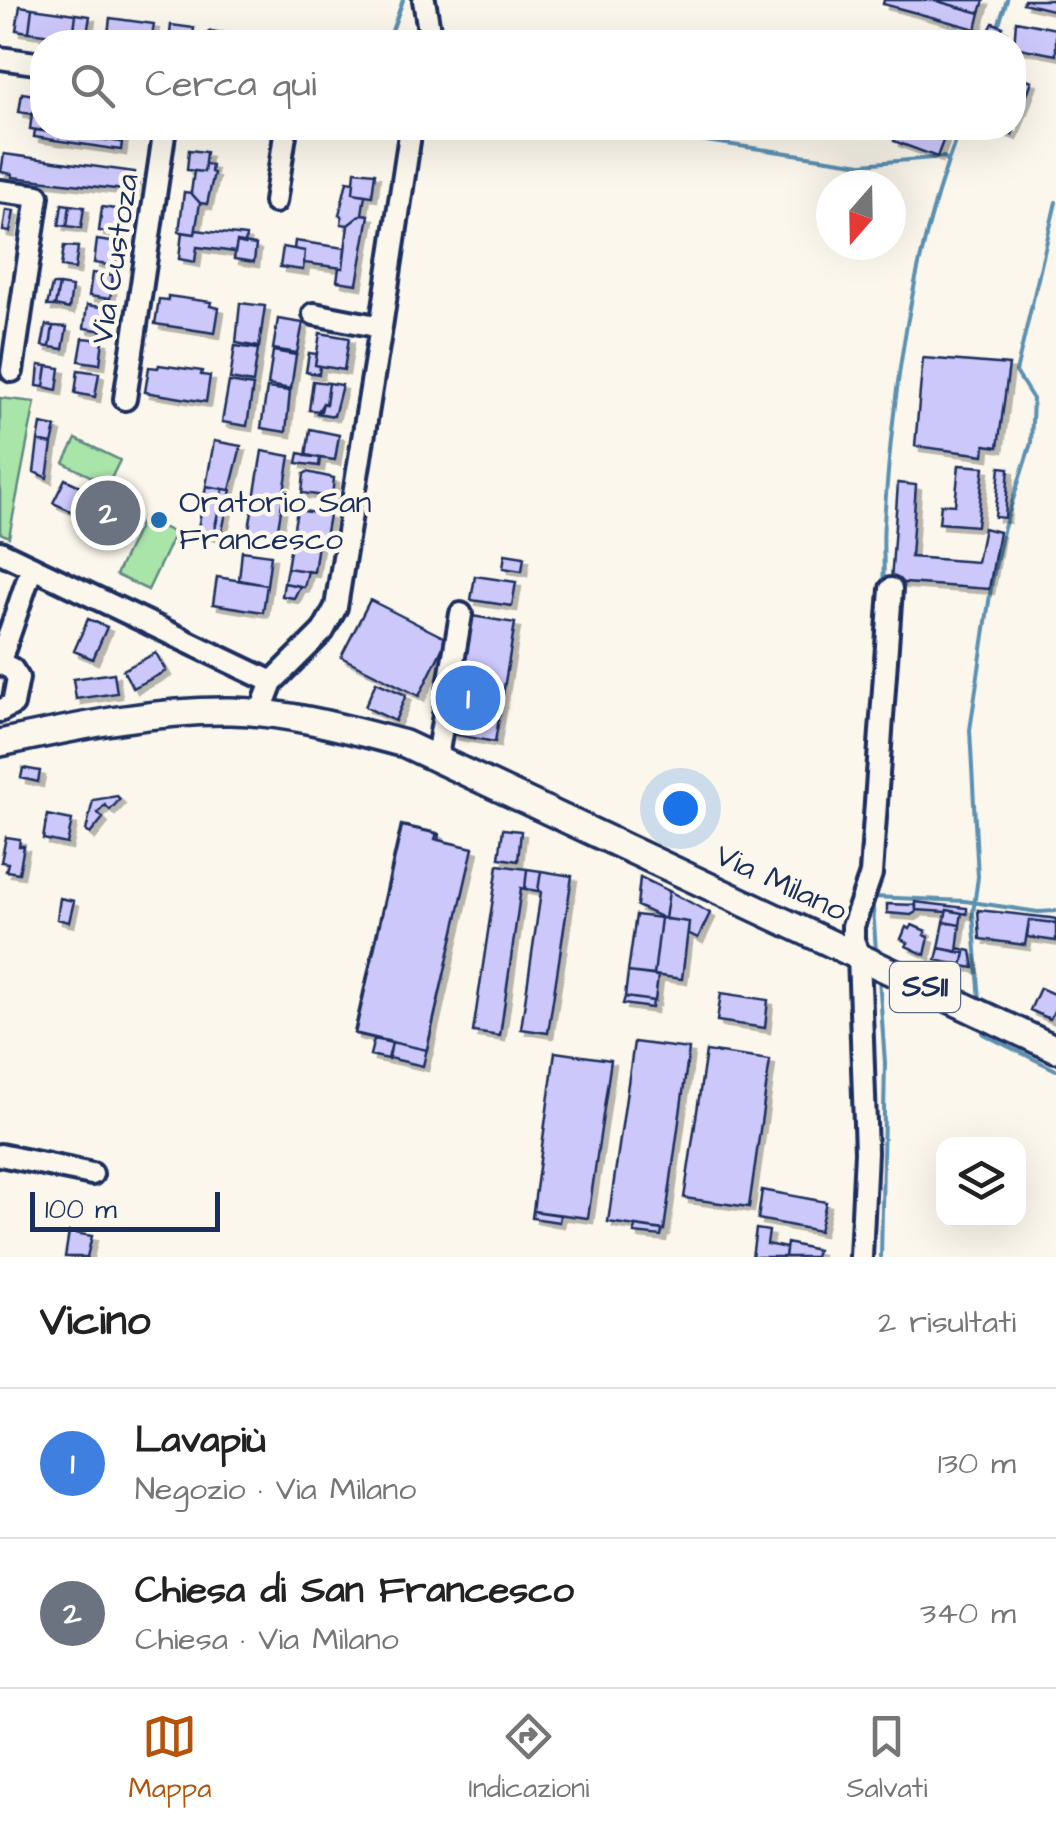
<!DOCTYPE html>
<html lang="it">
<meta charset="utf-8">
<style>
:root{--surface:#fff;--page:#f6f6f6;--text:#222;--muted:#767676;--line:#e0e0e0;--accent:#b45309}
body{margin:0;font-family:"Architects Daughter",sans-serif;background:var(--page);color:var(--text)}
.controls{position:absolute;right:30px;bottom:30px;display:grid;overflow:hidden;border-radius:20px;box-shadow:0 10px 40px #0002}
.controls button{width:90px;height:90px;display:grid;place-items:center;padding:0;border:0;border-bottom:2px solid var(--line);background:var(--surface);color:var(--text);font:50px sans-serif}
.compass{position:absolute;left:816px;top:170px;width:90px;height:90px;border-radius:50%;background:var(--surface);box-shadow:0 10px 40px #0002;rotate:200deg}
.scale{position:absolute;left:30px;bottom:25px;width:190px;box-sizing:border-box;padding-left:10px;border:5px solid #1b2f5e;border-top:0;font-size:28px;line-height:35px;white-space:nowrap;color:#1b2f5e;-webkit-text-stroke:8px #fbf7ec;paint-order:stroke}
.you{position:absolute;left:680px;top:808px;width:35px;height:35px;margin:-25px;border:8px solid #fff;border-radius:50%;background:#1a73e8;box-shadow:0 0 0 15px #1a73e833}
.badge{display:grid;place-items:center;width:65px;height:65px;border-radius:50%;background:var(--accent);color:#fff;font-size:32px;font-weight:700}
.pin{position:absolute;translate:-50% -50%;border:5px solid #fff;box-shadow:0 2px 10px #0006}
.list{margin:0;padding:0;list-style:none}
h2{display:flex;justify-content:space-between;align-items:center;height:130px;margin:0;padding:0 40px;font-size:42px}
h2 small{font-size:32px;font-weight:400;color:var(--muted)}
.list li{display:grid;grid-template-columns:65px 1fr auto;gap:30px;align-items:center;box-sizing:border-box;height:150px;padding:0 40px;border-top:2px solid var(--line)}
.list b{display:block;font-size:38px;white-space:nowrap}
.list p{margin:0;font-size:32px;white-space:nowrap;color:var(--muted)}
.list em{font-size:32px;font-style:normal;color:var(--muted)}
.icon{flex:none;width:55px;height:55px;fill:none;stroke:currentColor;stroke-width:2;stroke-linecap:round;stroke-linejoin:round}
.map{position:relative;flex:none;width:1056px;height:1257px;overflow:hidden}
.search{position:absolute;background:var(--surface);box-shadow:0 10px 40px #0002;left:30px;right:30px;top:30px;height:110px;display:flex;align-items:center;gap:25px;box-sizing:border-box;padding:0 35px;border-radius:40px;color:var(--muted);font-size:38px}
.sheet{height:430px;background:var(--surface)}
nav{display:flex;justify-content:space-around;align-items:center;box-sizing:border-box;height:140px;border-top:2px solid var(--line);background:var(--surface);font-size:28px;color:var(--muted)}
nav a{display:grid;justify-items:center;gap:5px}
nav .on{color:var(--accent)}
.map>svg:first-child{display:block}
.green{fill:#a9e4a9;stroke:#628a84;stroke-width:2.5}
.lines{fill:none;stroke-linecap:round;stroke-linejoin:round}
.stream{stroke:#5c90b1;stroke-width:4}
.building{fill:#cdc8fa;stroke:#1b2f5e;stroke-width:2.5;filter:url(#shadow)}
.minor-casing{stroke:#1b2f5e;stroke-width:28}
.major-casing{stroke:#1b2f5e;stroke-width:32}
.minor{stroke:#fbf7ec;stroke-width:20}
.major{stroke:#fbf7ec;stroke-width:25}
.poi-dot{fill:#1f6fb2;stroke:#fbf7ec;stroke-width:4}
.labels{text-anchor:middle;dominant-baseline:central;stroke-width:9;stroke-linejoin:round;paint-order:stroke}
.shield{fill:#fbf7ec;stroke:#5e6b89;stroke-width:2.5}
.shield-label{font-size:30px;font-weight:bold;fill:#1b2f5e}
.street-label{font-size:32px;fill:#1b2f5e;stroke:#fbf7ec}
.poi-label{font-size:32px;fill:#1b2f5e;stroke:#fbf7ec;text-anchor:start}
</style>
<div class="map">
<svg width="1056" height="1257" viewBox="0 0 1056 1257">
<defs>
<filter id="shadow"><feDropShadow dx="5" dy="5" stdDeviation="0" flood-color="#0004"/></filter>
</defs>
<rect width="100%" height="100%" fill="#fbf7ec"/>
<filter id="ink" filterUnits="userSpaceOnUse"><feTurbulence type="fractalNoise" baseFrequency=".01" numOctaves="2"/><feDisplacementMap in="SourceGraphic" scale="20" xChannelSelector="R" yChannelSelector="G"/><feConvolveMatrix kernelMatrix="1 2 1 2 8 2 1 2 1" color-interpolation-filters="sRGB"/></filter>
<g filter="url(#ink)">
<path class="green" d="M0,398L35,402L9,537L0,533Z
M76,439L120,460L108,485L64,463Z
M143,518L175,533L148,590L116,575Z"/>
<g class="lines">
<path class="stream" d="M997,29L1007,0
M388,42L403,0
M618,128L862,164L944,157L947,160
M883,584C885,563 882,543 884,523C893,389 912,253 960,128
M863,877L859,870L873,698
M872,894L876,951
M873,897L965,901L1038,912L1056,911
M879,977L885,1063L881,1257
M980,1001L973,913L978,877L970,730L992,581L1003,531L1031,443L1033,399L1016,372L1056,202
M983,1030V1034L1056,1070"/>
</g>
<path class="building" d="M884,0H933L980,13L976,29L883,4Z
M933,0H984L980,13Z
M1024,0H1056V11L1023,3Z
M20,6L32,8L29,32L16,30Z
M32,8L76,14L73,38L29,32Z
M76,14L90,16L86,40L73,38Z
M110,18L154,24L151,42H107Z
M1016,21L1056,29V55L1014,47Z
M993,23L1003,27L996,42L985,39Z
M171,25L194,28L192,42H169Z
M209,31L232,34L231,42H207Z
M1014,74L1032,81L1012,135L991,128H1014Z
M22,93L42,96V105L32,114L19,112Z
M42,105V128H54V132L30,129L32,114Z
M100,128H124L122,142L98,139Z
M899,128H948L937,157L894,141Z
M35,130L122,142L121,150L34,137Z
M189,150L206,152L204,172L187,170Z
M4,154L135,172L133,191L12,177V174L1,172Z
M205,164L212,165L211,172L214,173L207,204L200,203L191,193L194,171L204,172Z
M355,171L375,173L372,196L353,193Z
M347,181L354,182L353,193L365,195L362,214L348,225L341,224L342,216L339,215Z
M184,192L191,193L200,203L195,234L179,232Z
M62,204L70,205L67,226L59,225Z
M70,205L84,207L81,228L67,226Z
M102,207L122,210L119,234L99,231Z
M6,210L14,211L10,232L3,231Z
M362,214L369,215L357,284L337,281L339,268H343L348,225Z
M196,230L246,236L245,244L237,242L235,252L197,247L195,262L179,259L182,232L195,234Z
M97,240L118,243L115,266L94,263Z
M295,241L345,248L343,268L304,263L305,251L294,249Z
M237,242L256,245L254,262L234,259Z
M64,246L78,247L75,269L61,267Z
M283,247L305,251L303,270L280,267Z
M92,273L113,275L110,299L89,296Z
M52,285H59L55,306H47Z
M59,285L72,287L69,309L55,306Z
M168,296L211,302L210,306L219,308L215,333L155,324L159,299L168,300Z
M240,303L265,306L259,347L236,343Z
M87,305L108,308L105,331L84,328Z
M278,319L303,323L297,353L273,349Z
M46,325L53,326L50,347L42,346Z
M53,326L67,327L63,349L50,347Z
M320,333L349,338L344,370L315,365Z
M83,338L103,340L100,364L79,361Z
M235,346L258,349L253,383L230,379Z
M273,351L296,355L291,389L268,385Z
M309,353L317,354L315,365L320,366L319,374L306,372Z
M923,358L1009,365L998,447L985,445L984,455L915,446Z
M39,365L47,366L44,387L37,386Z
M159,365L202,371L201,375L210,376L206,402L145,392L149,367L158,368Z
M47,366L60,368L57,390L44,387Z
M78,370L99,373L95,397L75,393Z
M313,381L329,383L326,404L323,403L321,411L309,410Z
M229,382L253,386L247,426L222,422Z
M329,383L342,385L334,416L317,413L323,403L326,404Z
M267,388L290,391L286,432L261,428Z
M41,424L56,427L52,444L38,441Z
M310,429L339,435L335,460L306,456Z
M38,441L52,444L47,478L34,472Z
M214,441L241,446L230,490L206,486Z
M262,451L290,456L276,540L248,535Z
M299,453L320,458L319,466L297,463Z
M959,465L984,467L977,526L939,523L941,504L955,505Z
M1000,467L1009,468L1005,518L995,517Z
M307,472L334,478L332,497L302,493L304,474Z
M65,479L99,495L88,519L53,503Z
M898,483L916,485L911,557L977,562L984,528L999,532L989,589L891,582Z
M206,486L223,489L213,536L197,533Z
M223,489L231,490L221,536L214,535Z
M101,490L130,503L112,542L83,529Z
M297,510L329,515L325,538L319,537L314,572L287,568Z
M242,551L271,555L267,585L239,580Z
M505,554L524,557L522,571L503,568Z
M287,568L308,571L304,587L284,583Z
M475,576L516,582L512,606L471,600Z
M217,577L267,585L263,612L213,604Z
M284,583L300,586L294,598L282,596Z
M370,600L447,639L419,696L341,657Z
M472,616L515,623L495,742L452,734Z
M88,619L107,627L93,659L74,651Z
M156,653L166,671L133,688L123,670Z
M114,673L117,693L76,699L73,679Z
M376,682L406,695L395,721L365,707Z
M23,768L40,771L38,782L21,778Z
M117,796L120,799L110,810L105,805L98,813L103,818L90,834L86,831L93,800Z
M47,815L72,820L67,844L43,839Z
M401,825L437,833L435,839L473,848L423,1066L389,1058L392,1042L354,1033Z
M402,826L439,834L438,840L473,848L427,1050L355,1034Z
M503,829L521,831L518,861L499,858Z
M6,837L20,839L19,846H24L19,873L6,871L8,863L1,862Z
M498,865L527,869L525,889L521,888L500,1036L473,1032Z
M527,869L541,871L538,891L525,889Z
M541,871L572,876L548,1033L521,1029L541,892L538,891Z
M640,877L669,891L665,919L637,906Z
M669,891L710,913L698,938L688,933L689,922L665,919Z
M60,898L74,901L69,922L57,919Z
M915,902L967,908V914L947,910L946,912L916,910Z
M887,904L916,905V912L911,915L887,913Z
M947,910L962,913L960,925L944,922Z
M978,910L1051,918L1056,919V923L1029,920L1025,945L980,939Z
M636,915L661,918L654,975L628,972Z
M661,918L689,922L682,979L654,975Z
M1029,920L1056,923V941L1027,937Z
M944,922L960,925L957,952L939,948Z
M912,925L926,931L924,935L929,937L925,955L906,946L908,943L901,939L906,927L910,929Z
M939,948L965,953L962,966L936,960Z
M958,948L971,951L974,968L962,966L965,953L957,952Z
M628,972L658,976L655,1001L625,997Z
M1040,988L1056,995V1007L1050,1019L1030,1010Z
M721,993L768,1000L765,1028L717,1021Z
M625,997L653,1001L652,1008L623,1004Z
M374,1039L392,1043L388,1059L370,1055Z
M634,1042L689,1049L664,1230L608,1222Z
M706,1051L770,1060L749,1207L684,1198Z
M555,1052L611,1060L588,1218L533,1211Z
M762,1190L826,1202L819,1231L758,1219Z
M533,1211L560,1215L559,1222L532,1218Z
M635,1226L662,1230L661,1236L634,1233Z
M756,1229L769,1231L767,1244L786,1248L785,1257H752Z
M69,1232L92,1236L87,1257H65Z
M787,1243L817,1250L815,1257H785Z"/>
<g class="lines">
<defs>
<path id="minor" d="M424,0L431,42
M0,58L42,64
M0,191L38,196L12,371
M275,202L286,128
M381,327L411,128
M125,399L165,128
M0,552L272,682
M0,661L32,567
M0,663L12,669L18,678L13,704L0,711
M260,713L272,682L323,631L336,607L381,327L314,314
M437,757L461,614
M0,1155L92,1174
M861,1257L866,1152L859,955L853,940V926L871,874L891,589"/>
<path id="major" d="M0,743C76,727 152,710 230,711C289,712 348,729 405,744L1056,1049"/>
</defs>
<use href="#minor" class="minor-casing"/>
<use href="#major" class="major-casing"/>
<use href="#minor" class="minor"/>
<use href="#major" class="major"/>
</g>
</g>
<circle class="poi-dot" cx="159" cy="520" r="10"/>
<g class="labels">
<rect class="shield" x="890" y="962" width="70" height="50" rx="8"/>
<g class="shield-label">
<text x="925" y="987">SS11</text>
</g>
<g class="street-label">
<text transform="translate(115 259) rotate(-81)">Via Custoza</text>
<text transform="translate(781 883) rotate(25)">Via Milano</text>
</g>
<g class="poi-label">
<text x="179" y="502">Oratorio San<tspan x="179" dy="37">Francesco</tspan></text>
</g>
</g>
</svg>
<div class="controls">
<button><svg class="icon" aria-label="layers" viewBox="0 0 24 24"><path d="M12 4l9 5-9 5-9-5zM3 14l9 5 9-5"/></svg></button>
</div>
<svg class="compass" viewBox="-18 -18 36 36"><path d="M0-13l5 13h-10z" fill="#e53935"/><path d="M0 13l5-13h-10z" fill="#767676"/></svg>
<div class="scale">100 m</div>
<div class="you"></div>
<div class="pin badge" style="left:468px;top:698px;background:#3f7fe0">1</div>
<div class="pin badge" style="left:108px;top:513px;background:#6b7280">2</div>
<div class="search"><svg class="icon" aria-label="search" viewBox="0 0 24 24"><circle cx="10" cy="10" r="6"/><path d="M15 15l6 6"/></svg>Cerca qui</div>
</div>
<section class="sheet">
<h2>Vicino<small>2 risultati</small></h2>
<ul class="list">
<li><span class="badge" style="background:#3f7fe0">1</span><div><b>Lavapiù</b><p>Negozio · Via Milano</p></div><em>130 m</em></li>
<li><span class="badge" style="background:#6b7280">2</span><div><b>Chiesa di San Francesco</b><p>Chiesa · Via Milano</p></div><em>340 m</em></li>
</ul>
</section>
<nav>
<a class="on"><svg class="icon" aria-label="map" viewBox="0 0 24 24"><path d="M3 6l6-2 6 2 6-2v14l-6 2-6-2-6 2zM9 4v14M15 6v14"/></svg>Mappa</a>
<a><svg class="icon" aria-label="directions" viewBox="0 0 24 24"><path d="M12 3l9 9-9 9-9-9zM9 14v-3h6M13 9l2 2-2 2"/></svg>Indicazioni</a>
<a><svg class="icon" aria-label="saved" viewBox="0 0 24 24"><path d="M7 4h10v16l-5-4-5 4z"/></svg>Salvati</a>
</nav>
